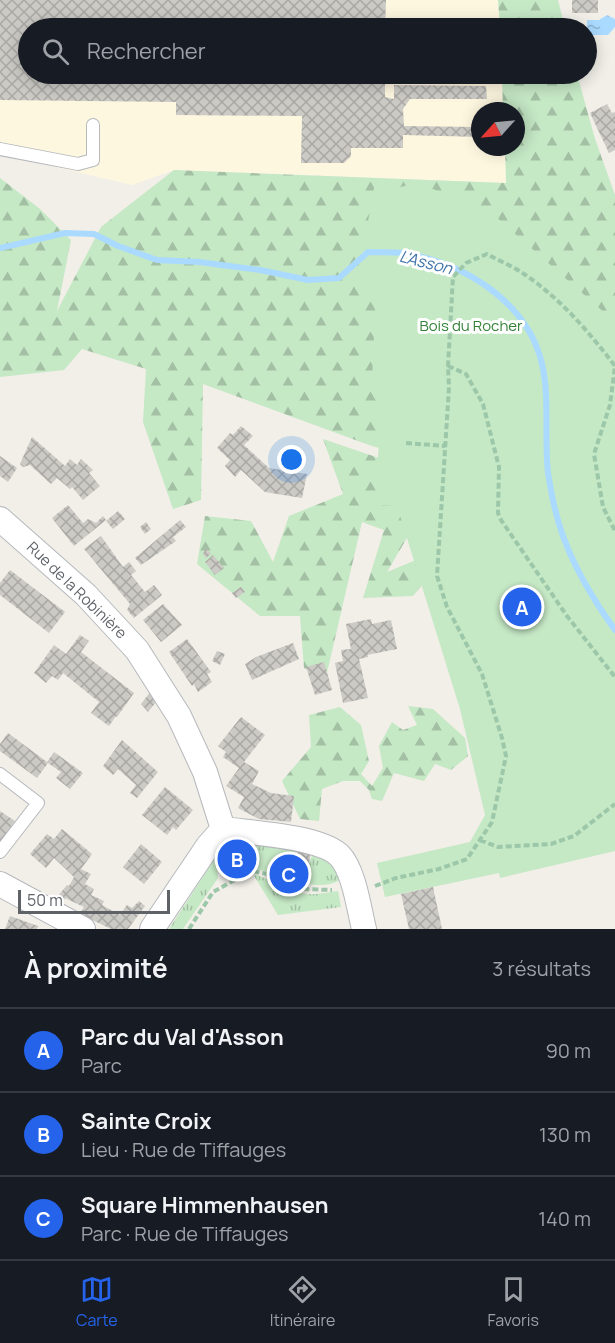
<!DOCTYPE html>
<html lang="fr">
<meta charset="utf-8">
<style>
:root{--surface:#171b24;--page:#242831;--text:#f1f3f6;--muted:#9ea1a6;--line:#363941;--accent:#2563eb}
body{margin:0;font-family:Manrope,sans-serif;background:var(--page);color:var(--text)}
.compass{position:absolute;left:471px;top:102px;width:54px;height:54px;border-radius:50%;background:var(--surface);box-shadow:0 3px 15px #0003;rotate:243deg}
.scale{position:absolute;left:18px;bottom:15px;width:152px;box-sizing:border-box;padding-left:6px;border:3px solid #5f6368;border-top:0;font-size:16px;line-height:21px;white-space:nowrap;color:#5f6368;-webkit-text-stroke:4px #fff;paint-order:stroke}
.you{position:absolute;left:292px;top:460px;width:21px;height:21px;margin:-15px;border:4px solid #fff;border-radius:50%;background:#1a73e8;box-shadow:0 0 0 9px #1a73e833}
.badge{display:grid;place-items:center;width:39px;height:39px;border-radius:50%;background:var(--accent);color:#fff;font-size:20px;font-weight:700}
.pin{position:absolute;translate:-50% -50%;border:3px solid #fff;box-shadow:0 2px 6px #0006}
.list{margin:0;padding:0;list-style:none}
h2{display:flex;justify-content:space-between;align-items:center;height:78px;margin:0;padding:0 24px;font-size:26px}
h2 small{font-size:20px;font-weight:400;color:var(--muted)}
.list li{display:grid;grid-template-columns:39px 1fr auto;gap:18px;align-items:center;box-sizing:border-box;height:84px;padding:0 24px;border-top:2px solid var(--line)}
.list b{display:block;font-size:22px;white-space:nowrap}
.list p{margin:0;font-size:20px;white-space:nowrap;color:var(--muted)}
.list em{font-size:20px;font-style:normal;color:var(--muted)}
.icon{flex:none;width:33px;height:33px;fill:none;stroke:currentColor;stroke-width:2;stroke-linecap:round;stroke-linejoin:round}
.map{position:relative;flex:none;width:615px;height:929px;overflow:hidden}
.search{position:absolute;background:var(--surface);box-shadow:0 3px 15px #0003;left:18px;right:18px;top:18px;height:66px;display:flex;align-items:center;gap:15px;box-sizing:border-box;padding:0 21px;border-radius:33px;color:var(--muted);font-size:22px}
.sheet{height:330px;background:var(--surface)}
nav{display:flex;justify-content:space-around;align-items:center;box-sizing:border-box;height:84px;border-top:2px solid var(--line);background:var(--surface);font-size:16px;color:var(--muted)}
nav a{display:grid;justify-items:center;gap:3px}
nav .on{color:var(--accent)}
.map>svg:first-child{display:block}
.commercial{fill:#fef7e0}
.grass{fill:url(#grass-tufts)}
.forest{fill:url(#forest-firs)}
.green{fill:#c5e8c5}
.water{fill:url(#water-ripples)}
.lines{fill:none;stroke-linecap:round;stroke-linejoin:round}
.stream{stroke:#aadaff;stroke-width:6}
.building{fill:url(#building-cross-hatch)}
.service-casing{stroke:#b5b8bc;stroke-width:14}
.minor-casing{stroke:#b5b8bc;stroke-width:26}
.path{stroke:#9cc7a9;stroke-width:4;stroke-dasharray:6 3;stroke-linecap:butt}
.service{stroke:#fff;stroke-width:12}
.minor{stroke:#fff;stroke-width:24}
.labels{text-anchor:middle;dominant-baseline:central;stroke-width:6;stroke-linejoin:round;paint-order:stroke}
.park-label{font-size:15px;fill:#348238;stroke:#fff}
.street-label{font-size:15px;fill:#5f6368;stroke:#fff}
.water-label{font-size:16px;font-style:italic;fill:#4174aa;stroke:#fff}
</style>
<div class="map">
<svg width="615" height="929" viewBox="0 0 615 929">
<defs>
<pattern id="grass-tufts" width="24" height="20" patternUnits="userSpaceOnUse" patternTransform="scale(1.5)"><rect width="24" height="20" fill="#c5e8c5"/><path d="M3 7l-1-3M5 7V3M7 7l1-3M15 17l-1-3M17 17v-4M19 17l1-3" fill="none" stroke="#a3c0a4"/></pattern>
<pattern id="forest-firs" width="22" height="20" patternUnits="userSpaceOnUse" patternTransform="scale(1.5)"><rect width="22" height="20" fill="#c5e8c5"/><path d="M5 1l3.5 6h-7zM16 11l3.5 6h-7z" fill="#a3c0a4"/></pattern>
<pattern id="water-ripples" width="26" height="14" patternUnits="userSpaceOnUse" patternTransform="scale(1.5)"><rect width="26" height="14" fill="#aadaff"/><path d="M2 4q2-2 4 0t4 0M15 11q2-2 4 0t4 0" fill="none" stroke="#8eb4d2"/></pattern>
<pattern id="building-cross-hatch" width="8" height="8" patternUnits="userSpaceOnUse" patternTransform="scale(1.5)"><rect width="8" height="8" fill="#cccac5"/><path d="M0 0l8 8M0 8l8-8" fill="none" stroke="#a9a8a4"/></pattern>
</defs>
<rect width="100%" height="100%" fill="#f1efe8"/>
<path class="commercial" d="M0,0H498L500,28H28V74H502L503,111H480V147H505L507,183L174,170L132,185L0,154Z"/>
<path class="grass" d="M258,841L296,849L294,862L309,864L313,853C326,859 337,865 340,880C312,896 277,869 249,869C244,869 237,873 232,875L226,872L222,866L227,861L234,860L237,866L241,867L245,863L242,856Z
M216,857L218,878L183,929H169Z
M253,874C272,879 289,893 308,894C318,895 328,892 338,891L341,907L278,915Z"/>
<path class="forest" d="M498,0H558L565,28H500Z
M502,74H577L595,139L615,195V673L521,490L369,445L203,384L201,500L173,509L143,422L146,369L82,349L64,370L0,377V178L40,209L71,240L57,311L101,227L174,170L506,183L505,147H516V111H503Z
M323,439L417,471L432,495L387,572L428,555L440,563L413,596L363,598L384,530L362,522L326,677L304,668L300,616H260L197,564L205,516L251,521L273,562L289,516L343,494Z
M408,706L433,709L465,738L468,756L451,770L435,764L424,781L394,773L382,801L372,799L369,790L360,781H343L322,789L319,821L300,819L282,781L311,747L309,715L340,707L361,725L369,761L361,774L372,786L383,768L379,746L392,722L403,730L417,725Z"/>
<path class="green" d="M375,182L397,188L416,183L486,208L615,322V851L500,878L499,873L385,897L377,863L470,842L485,815L460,709L397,506L375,505L381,408L372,380L376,291L357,284Z"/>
<path class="water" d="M607,15L615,19V27L608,35H587V20H599Z"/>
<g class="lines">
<path class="stream" d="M0,248L65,233L94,234L118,246L157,260L199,262L260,270L308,280L339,278L368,252C381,253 396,251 409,254C467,265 528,303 542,364C550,399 544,437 548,473C550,485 552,497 555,509C565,553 589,594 615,630"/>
</g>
<path class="building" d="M0,0H386L385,28H28V74H385V97L394,99V85L486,86L487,99H410L403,109L404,126L480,127V137L403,135V148H351V156L344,163H301L302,116L176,115V102L0,100Z
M572,0H598V13H572Z
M607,104L612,113L615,112V150L609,153L590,113Z
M241,426L253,436L244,445L269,468L307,474L302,498L265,492L241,470L235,477L225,466L230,460L217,448L230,433L233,435Z
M32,437L65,466L70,459L77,465L81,459L93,470L89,473L100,486L83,500L72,487L70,489L57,478L51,484L30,465L23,467L20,464Z
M0,456L17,468L8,482L0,476Z
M68,505L83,523L88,519L96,523L103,516L106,520L74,546L52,518Z
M118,511L125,519L113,529L106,521Z
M180,520L186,527L173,537L176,541L141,565L135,558Z
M146,522L151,529L145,534L140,527Z
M101,536L123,567L129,562L136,571L131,575L145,592L154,585L162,595L134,618L127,610L130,604L84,549Z
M206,548L211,554L206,558L203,554Z
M213,555L224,568L215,575L205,562Z
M10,570L65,612L49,633L0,595V583Z
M241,587L245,592L236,598L232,593Z
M163,604L182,625L161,642L143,620Z
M371,619L372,624L391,620L397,649L367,655L368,657L359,659L368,698L343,703L335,663L343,661L341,650L351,649L346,624Z
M80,635L89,641L81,652L134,693L117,717L116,716L109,726L91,713L99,702L63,673L58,680L52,676L46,683L34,673L54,645L66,654Z
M187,639L211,672L207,674L212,682L198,692L194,684L192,686L169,652Z
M293,643L299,659L252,680L245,664L256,657Z
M217,651L225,654L220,665L212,661Z
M324,662L332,690L315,695L306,667Z
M151,691L157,701L148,712L141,704Z
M241,717L265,735L244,762L259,771L252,784L271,793L294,796L291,822L259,819L238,808L244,797L226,786L239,768L223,757L226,752L218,746Z
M8,733L47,762L54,752L83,773L70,789L56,778L61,772L48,763L37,778L0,751V744Z
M122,740L158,772L137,798L130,793L136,785L118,769L113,775L103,766Z
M165,787L193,810L176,830L173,827L167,835L142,815Z
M0,811L15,821L0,842Z
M62,829L92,854L81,869L91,874L85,884L94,889L91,895L104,901L102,905L120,915L127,905L132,908L139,901L145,906L128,929H111L80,914L84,907L65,898L62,905L54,901L67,885L69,886L74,877L54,858L46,868L30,854L47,834L54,839Z
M141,844L162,862L144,884L123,867Z
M298,848L311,851L309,864L295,861Z
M433,887L442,929H409L401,894Z
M10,916L38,926L37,929H5Z"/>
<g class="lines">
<defs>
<path id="service" d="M0,149L78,164L93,160V125
M0,852L38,803L0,774"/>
<path id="minor" d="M0,519L86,595L137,650L179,716L205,772L223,829
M223,829C251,833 318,836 339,855C354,870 359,909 364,929
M0,884L83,929
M152,929L208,846L223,829"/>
</defs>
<use href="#service" class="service-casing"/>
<use href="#minor" class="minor-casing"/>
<path class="path" d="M448,366L466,374L483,404L499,467L498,513L501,520L567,616L615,677
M406,443L445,446
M480,840L498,847L551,844L574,836L615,804
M375,886L396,878L439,869L467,859L492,822L506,756L502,738L482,674L447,607L437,576L449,387L448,366L453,277L466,263L487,254C499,261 513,266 524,274C560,298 589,332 615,366L610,405L594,454L603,507L615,531
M189,929L213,892L251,871L273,875L287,885L302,889L332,890"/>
<use href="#service" class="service"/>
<use href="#minor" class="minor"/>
</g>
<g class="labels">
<g class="park-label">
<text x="471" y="325">Bois du Rocher</text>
</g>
<g class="street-label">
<text transform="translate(77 590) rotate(44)">Rue de la Robinière</text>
</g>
<g class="water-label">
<text transform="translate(426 262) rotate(14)">L'Asson</text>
</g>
</g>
</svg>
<svg class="compass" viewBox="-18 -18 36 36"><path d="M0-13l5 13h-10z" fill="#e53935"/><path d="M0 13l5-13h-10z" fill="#9ea1a6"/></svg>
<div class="scale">50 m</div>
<div class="you"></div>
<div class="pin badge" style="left:522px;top:607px">A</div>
<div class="pin badge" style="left:237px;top:859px">B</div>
<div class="pin badge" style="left:289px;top:874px">C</div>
<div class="search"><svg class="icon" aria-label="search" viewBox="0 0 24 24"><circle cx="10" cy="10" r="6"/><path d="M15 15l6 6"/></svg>Rechercher</div>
</div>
<section class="sheet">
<h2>À proximité<small>3 résultats</small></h2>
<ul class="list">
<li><span class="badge">A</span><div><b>Parc du Val d'Asson</b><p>Parc</p></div><em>90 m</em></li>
<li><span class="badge">B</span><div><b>Sainte Croix</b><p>Lieu · Rue de Tiffauges</p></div><em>130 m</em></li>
<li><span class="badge">C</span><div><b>Square Himmenhausen</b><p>Parc · Rue de Tiffauges</p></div><em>140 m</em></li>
</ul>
</section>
<nav>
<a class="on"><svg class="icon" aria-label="map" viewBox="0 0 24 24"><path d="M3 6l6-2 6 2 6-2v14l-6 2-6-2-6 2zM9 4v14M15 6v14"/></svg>Carte</a>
<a><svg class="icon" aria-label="directions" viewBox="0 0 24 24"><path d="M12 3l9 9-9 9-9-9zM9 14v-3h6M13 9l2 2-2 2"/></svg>Itinéraire</a>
<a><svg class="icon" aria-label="saved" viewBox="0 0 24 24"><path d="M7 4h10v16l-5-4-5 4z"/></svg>Favoris</a>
</nav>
